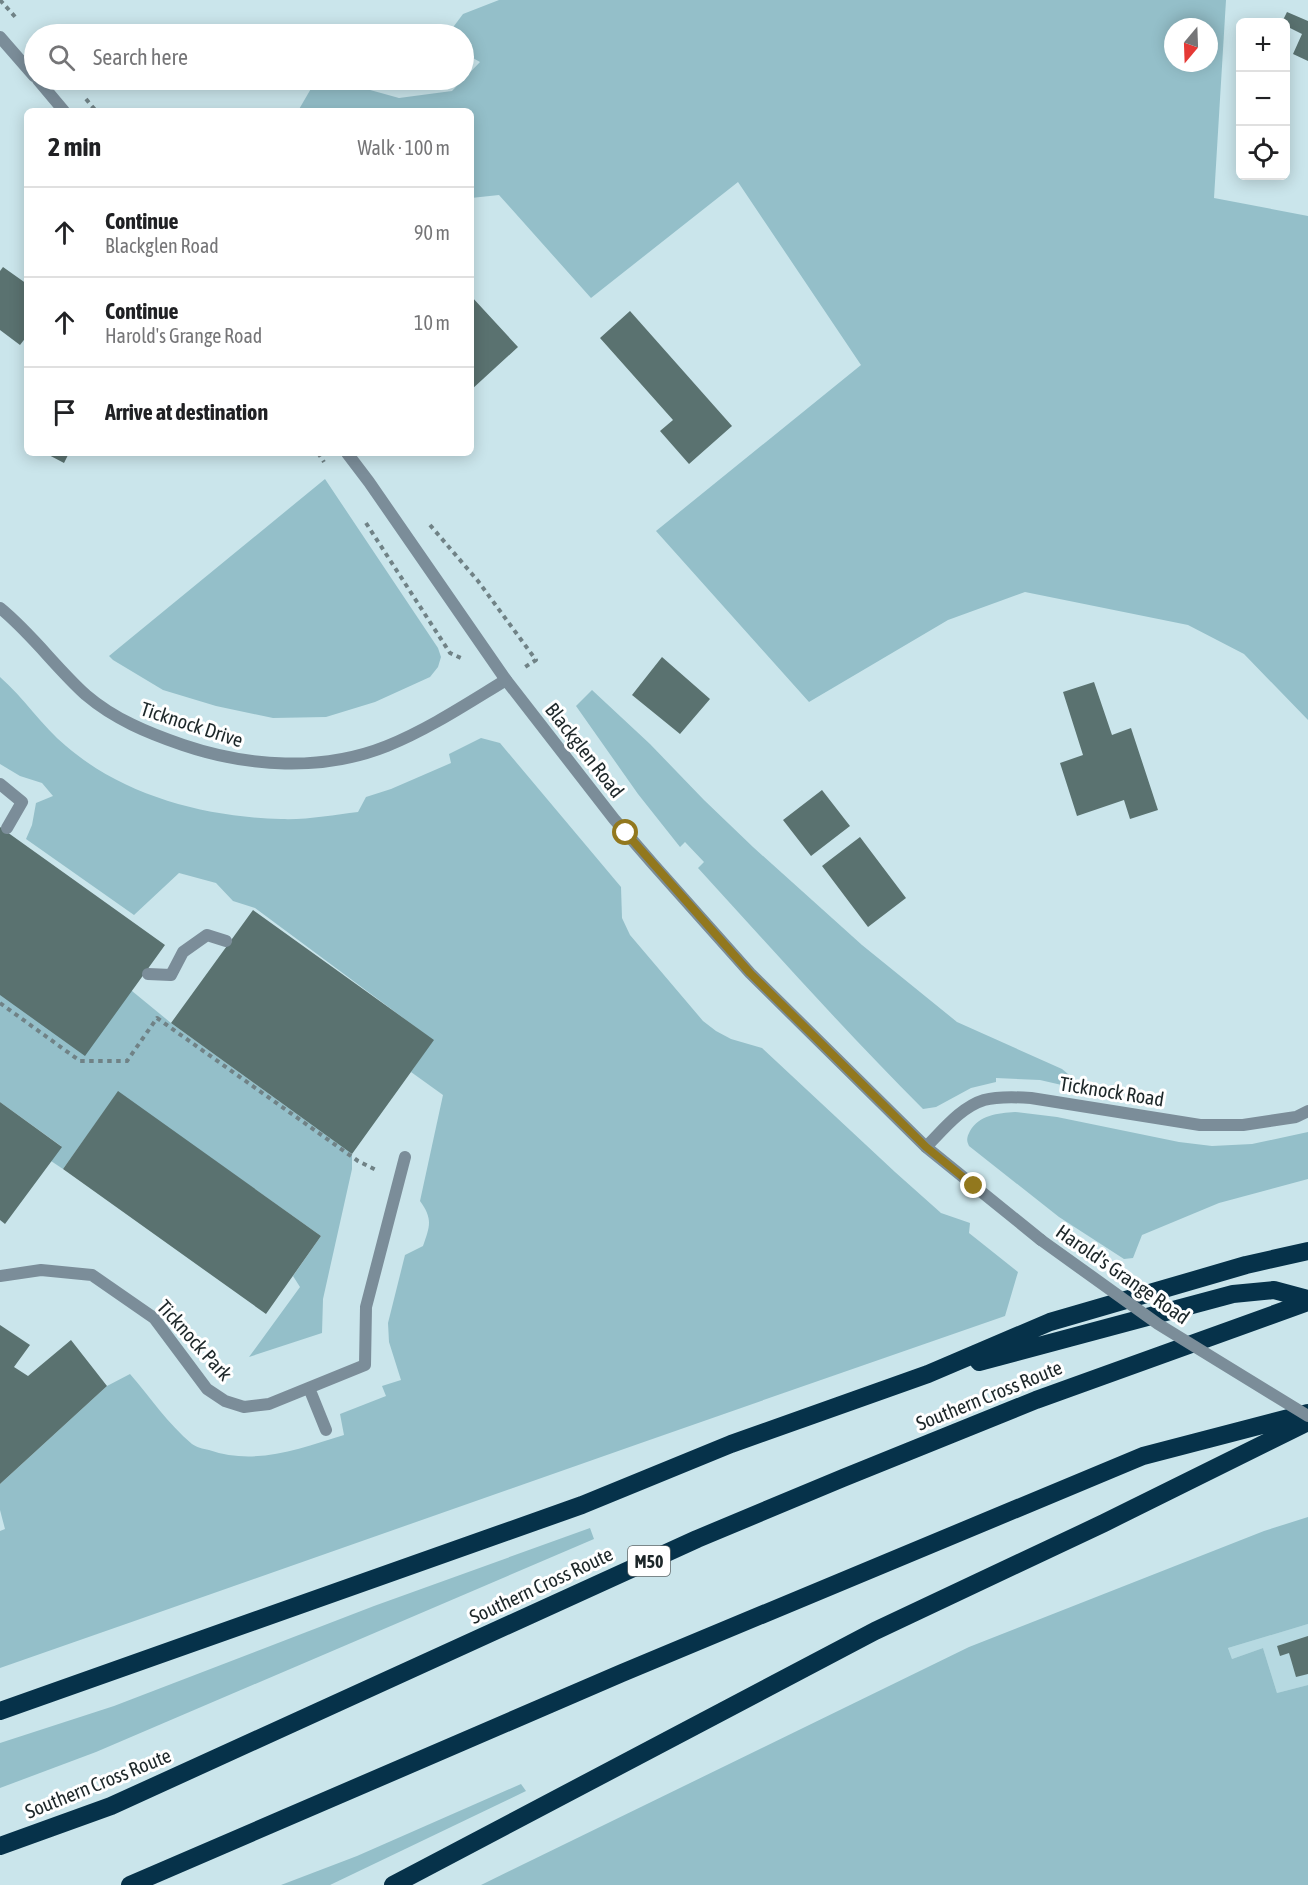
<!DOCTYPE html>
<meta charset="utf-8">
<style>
:root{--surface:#fff;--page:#f6f6f6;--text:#202124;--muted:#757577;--line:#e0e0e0}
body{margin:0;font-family:"Asap Condensed",sans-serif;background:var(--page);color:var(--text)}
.controls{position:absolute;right:18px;top:18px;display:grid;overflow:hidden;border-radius:9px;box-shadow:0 3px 15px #0003}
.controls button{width:54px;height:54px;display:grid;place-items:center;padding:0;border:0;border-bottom:2px solid var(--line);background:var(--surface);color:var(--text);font:30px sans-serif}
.compass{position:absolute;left:1164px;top:18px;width:54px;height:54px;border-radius:50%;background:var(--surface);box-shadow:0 3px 15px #0003;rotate:199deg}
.stop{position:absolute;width:18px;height:18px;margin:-14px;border:4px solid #92781e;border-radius:50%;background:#fff}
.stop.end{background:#92781e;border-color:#fff;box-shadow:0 2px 6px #0008}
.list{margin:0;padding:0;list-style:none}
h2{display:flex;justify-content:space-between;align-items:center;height:78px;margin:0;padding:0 24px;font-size:26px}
h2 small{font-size:20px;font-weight:400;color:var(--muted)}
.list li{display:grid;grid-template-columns:39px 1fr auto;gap:18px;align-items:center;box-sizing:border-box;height:90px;padding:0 24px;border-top:2px solid var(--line)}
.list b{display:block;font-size:22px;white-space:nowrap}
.list p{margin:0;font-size:20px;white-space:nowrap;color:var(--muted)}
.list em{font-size:20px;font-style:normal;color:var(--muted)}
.icon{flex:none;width:33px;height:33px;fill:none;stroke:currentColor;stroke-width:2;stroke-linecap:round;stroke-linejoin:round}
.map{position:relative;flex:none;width:1308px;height:1885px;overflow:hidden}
.search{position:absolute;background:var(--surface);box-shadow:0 3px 15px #0003;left:24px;top:24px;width:450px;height:66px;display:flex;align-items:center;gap:15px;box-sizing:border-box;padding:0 21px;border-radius:33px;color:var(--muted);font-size:22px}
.panel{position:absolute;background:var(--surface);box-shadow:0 3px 15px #0003;left:24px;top:108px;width:450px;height:348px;border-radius:9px}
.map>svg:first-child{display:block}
.built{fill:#b6d9e1}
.green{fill:#94bfc9;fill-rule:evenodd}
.building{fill:#5a7270}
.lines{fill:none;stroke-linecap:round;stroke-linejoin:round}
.path{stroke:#708286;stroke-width:4;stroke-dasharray:4.5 4.5;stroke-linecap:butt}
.service{stroke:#7b8d99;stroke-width:12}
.minor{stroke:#7b8d99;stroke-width:12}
.tertiary{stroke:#7b8d99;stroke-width:12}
.motorway{stroke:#06324a;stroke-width:18}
.tertiary-bridge{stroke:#7b8d99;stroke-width:12}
.route{stroke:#92781e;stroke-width:8}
.labels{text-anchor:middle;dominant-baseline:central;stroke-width:6;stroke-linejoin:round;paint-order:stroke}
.shield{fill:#fff;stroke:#616869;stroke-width:1.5}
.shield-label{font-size:18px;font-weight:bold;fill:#1d2729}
.street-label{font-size:20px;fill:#1d2729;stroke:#fff}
</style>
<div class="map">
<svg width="1308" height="1885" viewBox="0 0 1308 1885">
<rect width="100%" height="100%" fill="#cae5eb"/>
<path class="built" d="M1308,1624V1685L1277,1693L1263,1648L1232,1659L1228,1648Z"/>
<path class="green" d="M499,0H1226L1214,198L1308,216V720L1244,654L1188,625L1025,592L948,620L809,702L656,531L861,365L738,182L591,298L499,195L471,198V111H298L316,80H334L399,98L452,91L480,62L464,53V34H448L463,14ZM1173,27H1209V63H1173Z
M325,479L438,648L441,657L438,667L430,677L375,702L326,717L273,718L216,706L163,690L113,660L109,656Z
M0,677C24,698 42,726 66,746C124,796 205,817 281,819C307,820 333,815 358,812L366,797L391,789L451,763L449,754L481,738L500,743L621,887L622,918L630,935L703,1021L716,1031L731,1039L762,1048L895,1172L941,1213L970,1223L969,1233L1018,1272L1005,1316C670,1432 335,1551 0,1668V1531L5,1529L0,1510V1484L107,1386L130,1374C150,1397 168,1424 192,1444C196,1447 203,1449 209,1450C255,1466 299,1449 344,1435L340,1414L386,1396L382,1386L401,1380L389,1342L388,1323L405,1255L423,1246C430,1226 433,1219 420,1201L443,1095L411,1072L433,1040L255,908L233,901L216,883L179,873L134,915L26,839L32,825L36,803L53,796L42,783L20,776L0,764Z
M592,690L650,744L704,800L753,847L862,945L957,1022L1062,1069L1080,1084L1066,1086L1040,1080L996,1078V1082L971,1088L936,1107L923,1109C845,1031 772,949 698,868L704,862L685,842L680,847L638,794L576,706Z
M132,991L171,1023L352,1154V1169L323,1299L322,1333L249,1357L300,1287L293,1276L321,1236L118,1092L63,1169L51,1161L61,1146L0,1102V995Z
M1015,1112L1057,1117L1179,1142L1212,1146L1252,1144L1308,1132V1179L1219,1203L1142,1235L1133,1258L1124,1259L1059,1217L969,1146C966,1140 967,1137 970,1131C979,1115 998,1113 1015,1112Z
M1308,1517V1624L1228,1648L1232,1659L1263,1648L1277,1693L1308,1685V1885H481L969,1647L1264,1531Z
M590,1528L594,1539L96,1752L0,1788V1743L114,1706L374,1606Z
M521,1784L526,1791L330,1885H281L357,1856Z"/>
<path class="building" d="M1287,12L1308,21V61L1293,54L1302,34L1286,26V22H1282Z
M3,267L27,284V336L20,345L0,330V271Z
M471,296L518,347L471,390Z
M630,311L732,426L689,464L660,431L673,420L600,338Z
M45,453H69L64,463Z
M662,657L710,699L680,734L632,695Z
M1094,682L1112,735L1131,728L1158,810L1130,819L1124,800L1077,816L1060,763L1083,755L1063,692Z
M822,790L850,826L811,856L783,820Z
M0,827L165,945L85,1056L0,995Z
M860,837L906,898L868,927L822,866Z
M253,910L434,1040L352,1154L171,1023Z
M118,1091L321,1236L266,1314L63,1169Z
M0,1102L62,1147L5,1224L0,1220Z
M0,1325L30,1345L14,1367L28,1376L71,1340L107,1386L0,1484Z
M1308,1636V1674L1296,1677L1289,1653L1280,1656L1277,1646Z"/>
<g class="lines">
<path class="path" d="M0,0L18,20
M86,99L96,111
M318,453L324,462
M366,523L450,653L461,658
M430,525L478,581L536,660L525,667
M0,1003L80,1061H127L157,1018L358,1161L378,1171"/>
<path class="service" d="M0,784L22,802L7,828
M148,974L171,975L183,952L207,935L226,941"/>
<path class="minor" d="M0,608C32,634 56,668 86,695C114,719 148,733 183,745C248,767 322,772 387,746C429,729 468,703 506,680
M926,1147C943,1130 961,1107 984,1100C999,1096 1016,1097 1031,1098L1200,1125H1243L1296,1117L1308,1111
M0,1276L41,1270L92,1275L154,1318L207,1389L225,1401L244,1407L269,1404L365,1365L366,1307L405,1157
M309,1388L326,1430"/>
<path class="tertiary" d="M0,37L34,76
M38,80L64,111
M347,453L369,482L506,680L614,819L653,864L750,973L926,1147L1041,1240"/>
<path class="motorway" d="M979,1362L1233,1294L1274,1290L1308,1299
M0,1711L582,1505L731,1444L928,1374L1050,1322L1246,1265L1308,1251
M0,1846L111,1806L697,1539L843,1478L1036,1400L1308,1302
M130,1885L622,1673L1143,1456L1308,1413
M393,1885L875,1631L1104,1523L1308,1422"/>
<path class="tertiary-bridge" d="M1041,1240L1158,1324L1308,1416"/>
</g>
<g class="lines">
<path class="route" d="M626,833L750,973L926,1147L974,1186"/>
</g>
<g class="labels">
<rect class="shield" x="628" y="1546" width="42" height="30" rx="4.5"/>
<g class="shield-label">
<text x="649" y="1561">M50</text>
</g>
<g class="street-label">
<text transform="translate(192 724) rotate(18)">Ticknock Drive</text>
<text transform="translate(585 750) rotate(52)">Blackglen Road</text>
<text transform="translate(1112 1091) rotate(9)">Ticknock Road</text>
<text transform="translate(1123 1274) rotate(35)">Harold's Grange Road</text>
<text transform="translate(195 1340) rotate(48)">Ticknock Park</text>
<text transform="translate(989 1395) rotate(-22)">Southern Cross Route</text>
<text transform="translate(541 1585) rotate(-25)">Southern Cross Route</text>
<text transform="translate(98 1783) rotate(-22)">Southern Cross Route</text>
</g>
</g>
</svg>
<div class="controls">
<button>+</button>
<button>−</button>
<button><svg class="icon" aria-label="locate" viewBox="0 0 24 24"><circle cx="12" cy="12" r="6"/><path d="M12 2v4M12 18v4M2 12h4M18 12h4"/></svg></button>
</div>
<svg class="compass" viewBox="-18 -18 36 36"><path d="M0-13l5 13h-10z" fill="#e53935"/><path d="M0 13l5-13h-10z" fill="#757577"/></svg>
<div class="stop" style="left:626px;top:833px"></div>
<div class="stop end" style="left:974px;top:1186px"></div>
<div class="search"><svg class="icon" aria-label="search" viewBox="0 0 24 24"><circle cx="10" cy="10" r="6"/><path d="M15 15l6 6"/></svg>Search here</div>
<section class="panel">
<h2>2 min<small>Walk · 100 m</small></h2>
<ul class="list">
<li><svg class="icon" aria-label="ahead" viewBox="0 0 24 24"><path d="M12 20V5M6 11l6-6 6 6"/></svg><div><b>Continue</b><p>Blackglen Road</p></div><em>90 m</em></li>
<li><svg class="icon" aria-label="ahead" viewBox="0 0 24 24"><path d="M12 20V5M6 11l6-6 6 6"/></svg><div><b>Continue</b><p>Harold's Grange Road</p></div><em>10 m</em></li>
<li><svg class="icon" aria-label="arrive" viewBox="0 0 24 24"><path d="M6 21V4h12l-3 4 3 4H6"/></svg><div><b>Arrive at destination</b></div></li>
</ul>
</section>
</div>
